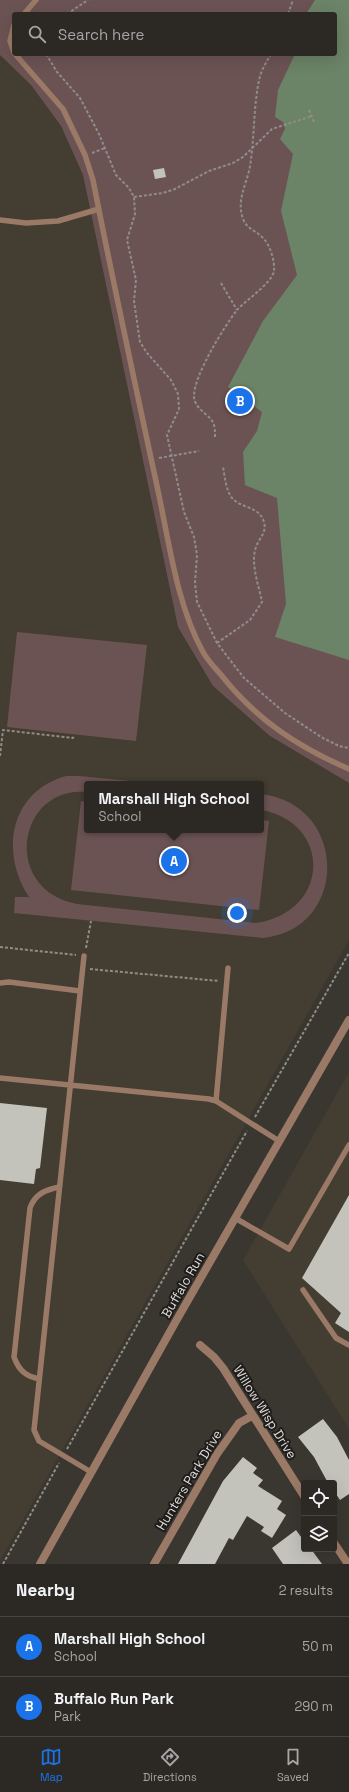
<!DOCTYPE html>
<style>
:root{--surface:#2c2824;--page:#383431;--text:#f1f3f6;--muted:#a6a6a6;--line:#484441;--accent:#1a73e8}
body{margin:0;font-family:"Space Grotesk",sans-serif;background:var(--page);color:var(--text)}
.controls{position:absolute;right:12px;bottom:12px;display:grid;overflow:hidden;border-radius:4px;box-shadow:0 4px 16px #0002}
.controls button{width:36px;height:36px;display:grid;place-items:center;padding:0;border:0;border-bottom:1px solid var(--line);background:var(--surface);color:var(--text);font:20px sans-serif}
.you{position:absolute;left:237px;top:913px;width:14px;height:14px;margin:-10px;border:3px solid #fff;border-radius:50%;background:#1a73e8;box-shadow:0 0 0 6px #1a73e833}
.badge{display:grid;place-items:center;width:26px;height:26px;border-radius:50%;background:var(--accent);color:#fff;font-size:13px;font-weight:700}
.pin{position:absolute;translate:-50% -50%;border:2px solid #fff;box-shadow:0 1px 4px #0006}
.popup{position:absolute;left:84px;top:781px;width:180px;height:52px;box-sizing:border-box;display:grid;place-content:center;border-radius:4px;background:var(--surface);filter:drop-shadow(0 1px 3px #0005);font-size:13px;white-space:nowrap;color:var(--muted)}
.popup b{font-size:15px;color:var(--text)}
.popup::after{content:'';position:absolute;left:50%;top:100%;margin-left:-8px;border:8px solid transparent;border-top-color:var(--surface)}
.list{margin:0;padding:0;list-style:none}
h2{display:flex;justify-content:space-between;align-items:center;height:52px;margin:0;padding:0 16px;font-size:17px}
h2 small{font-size:13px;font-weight:400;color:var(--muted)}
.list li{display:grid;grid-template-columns:26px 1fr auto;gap:12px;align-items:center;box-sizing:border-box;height:60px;padding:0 16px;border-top:1px solid var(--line)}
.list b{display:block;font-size:15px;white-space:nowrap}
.list p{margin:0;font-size:13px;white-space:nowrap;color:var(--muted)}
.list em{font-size:13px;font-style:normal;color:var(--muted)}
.icon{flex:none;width:22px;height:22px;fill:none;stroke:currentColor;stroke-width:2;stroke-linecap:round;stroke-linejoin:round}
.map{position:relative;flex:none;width:349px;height:1564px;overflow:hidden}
.search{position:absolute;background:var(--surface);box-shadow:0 4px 16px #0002;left:12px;right:12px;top:12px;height:44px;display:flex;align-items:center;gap:10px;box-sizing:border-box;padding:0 14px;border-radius:4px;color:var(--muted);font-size:15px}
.sheet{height:172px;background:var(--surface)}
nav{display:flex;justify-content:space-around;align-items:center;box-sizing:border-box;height:56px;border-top:1px solid var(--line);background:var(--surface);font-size:11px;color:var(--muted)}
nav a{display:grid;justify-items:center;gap:2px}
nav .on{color:var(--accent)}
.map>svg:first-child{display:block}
.built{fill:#443d31;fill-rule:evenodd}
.green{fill:#6c5353;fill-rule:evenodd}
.water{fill:#6b8366}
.building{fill:#c3c3bb}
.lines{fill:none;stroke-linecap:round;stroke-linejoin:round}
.path{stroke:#908d88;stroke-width:2;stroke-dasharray:3 2;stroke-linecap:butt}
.service{stroke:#9b7967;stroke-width:5.5}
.minor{stroke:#9b7967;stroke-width:8}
.tertiary{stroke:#9b7967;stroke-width:8}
.labels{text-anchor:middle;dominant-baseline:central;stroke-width:4;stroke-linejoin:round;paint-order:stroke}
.street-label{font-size:13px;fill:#dedbd7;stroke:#1f1d1b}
</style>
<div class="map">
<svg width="349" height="1564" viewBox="0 0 349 1564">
<rect width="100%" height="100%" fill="#3a3630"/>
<path class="built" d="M0,55L31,85L61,126L83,175L178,627L270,736L349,783V940L0,1561ZM87,784H261V830H87Z
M349,1072V1429L243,1260Z"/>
<path class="green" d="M0,0H349V783L270,736L213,686L178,627L83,175L61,126L31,85L0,55ZM14,14H335V54H14Z
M17,632L147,645L136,741L7,727Z
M66,776H79L162,784H87V792C18,785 0,889 77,904L256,923C331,912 332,822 261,810V794C349,804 349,930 263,938L14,913L15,897H29C0,853 9,792 66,776Z
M81,801L87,802V830H261V820L269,821L259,910L71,890Z"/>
<path class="water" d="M315,0H349V660L275,637L286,604L277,498L245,485L243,452L257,431L262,412L228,387L263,321L297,275L281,211L293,154L280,139L285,129L283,122L275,117L278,90L295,54H335V14H306Z"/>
<path class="building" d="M164,168L166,177L155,179L153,170Z
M0,1103L47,1108L40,1168L36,1169L34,1184L0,1180Z
M349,1195V1332L335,1323L341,1313L302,1278Z
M323,1419L337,1437L349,1460V1494L340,1500L334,1491V1483H328L314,1457L298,1437Z
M243,1457L257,1468L253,1473L263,1480L258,1486L282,1501L277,1509L286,1515L272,1538L261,1531L264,1527L247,1516L233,1540L229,1538L215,1564H178L223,1481Z
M296,1530L304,1541V1549H311L322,1564H283L272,1548Z"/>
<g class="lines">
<path class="path" d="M67,14L88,0
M288,14L293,0
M46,54L57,72L80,98L99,134L116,175L129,188L134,197L135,214L127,240L136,280L134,301L140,342L147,353L171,380L178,394L179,409L167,435L184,512L194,537L197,555L195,583L197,602L217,643L244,678L285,713L321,737L339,746L349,748
M309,110L314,122
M92,153L105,148
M134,197L163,193L175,189L209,171L233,163L243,157L272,129L312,116
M221,283L237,310
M215,437C215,433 215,429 214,425C211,414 194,410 194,396C194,375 224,327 237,310C246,300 272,283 274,271C275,261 270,244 262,237C255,230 247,229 243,219C236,200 247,184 250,166C255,136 253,105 260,76C262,69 267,61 271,54
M159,458L199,451
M217,643L250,620L262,602C259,586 250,563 256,547C259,538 267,533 264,522C259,506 243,509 233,499C226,492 225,477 223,467
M0,756L3,730L73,738L74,735
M0,947L76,955
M86,948L91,921
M90,969L219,981
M255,1117L349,953
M67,1449L247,1131
M3,1564L59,1463"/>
<path class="service" d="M24,14L36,0
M14,25L10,41L14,53
M15,54L63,109L85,155L93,180C113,282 135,384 157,486C169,540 176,603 203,652C208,661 216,669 222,676C257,720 298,747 349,769
M0,220L26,223L58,221L99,209
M84,956L34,1430L39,1441L91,1472
M0,983L9,982L80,991
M0,1078L209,1099L216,1101L279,1141
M216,1101L228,968
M235,1218L289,1249L349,1145
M303,1290L336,1338L349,1345
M39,1379C26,1376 19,1371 14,1357L30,1208C35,1194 45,1190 59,1187"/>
<path class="minor" d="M200,1345L214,1357L223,1368L304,1496
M334,1543L348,1564
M154,1564L217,1454L239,1423L252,1416"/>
<path class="tertiary" d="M40,1564L176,1321L349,1020"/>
</g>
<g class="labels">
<g class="street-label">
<text transform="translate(183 1285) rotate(-60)">Buffalo Run</text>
<text transform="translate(265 1412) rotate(58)">Willow Wisp Drive</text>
<text transform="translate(189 1480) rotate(-59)">Hunters Park Drive</text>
</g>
</g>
</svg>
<div class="controls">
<button><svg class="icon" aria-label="locate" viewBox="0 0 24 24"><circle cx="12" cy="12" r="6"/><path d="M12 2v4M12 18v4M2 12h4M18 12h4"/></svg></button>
<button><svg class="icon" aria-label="layers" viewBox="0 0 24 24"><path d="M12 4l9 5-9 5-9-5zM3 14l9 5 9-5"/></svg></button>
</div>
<div class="you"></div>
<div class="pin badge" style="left:174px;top:861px">A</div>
<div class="popup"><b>Marshall High School</b>School</div>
<div class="pin badge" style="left:240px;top:401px">B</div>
<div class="search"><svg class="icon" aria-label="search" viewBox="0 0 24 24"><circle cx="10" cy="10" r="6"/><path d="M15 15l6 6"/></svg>Search here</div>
</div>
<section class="sheet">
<h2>Nearby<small>2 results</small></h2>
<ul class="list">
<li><span class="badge">A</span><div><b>Marshall High School</b><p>School</p></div><em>50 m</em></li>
<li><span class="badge">B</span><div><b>Buffalo Run Park</b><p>Park</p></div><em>290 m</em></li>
</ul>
</section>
<nav>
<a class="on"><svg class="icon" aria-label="map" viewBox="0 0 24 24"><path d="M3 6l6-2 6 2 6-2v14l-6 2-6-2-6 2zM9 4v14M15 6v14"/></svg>Map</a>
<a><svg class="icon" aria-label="directions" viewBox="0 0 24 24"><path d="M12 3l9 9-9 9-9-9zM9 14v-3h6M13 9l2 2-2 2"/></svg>Directions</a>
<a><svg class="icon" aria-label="saved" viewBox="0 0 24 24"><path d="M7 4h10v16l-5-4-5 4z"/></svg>Saved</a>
</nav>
